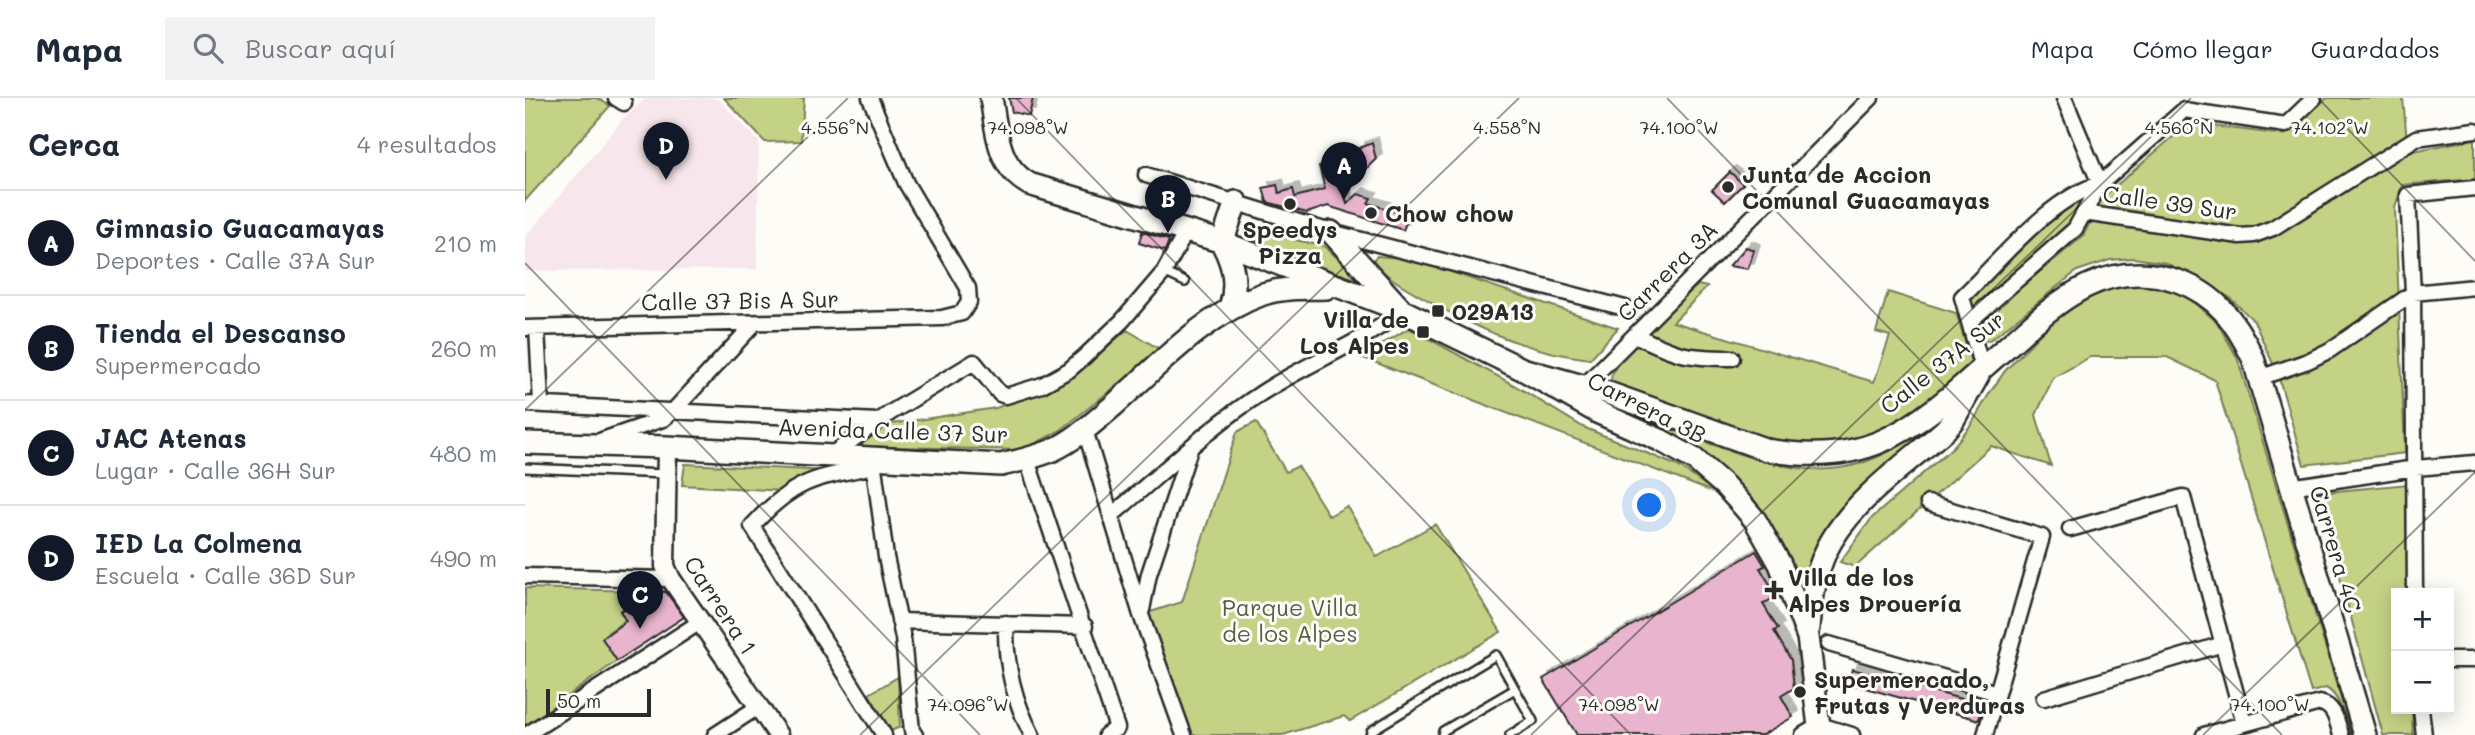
<!DOCTYPE html>
<html lang="es">
<meta charset="utf-8">
<style>
:root{--surface:#fff;--page:#f2f2f3;--text:#1f2937;--muted:#747a83;--line:#e0e1e3;--accent:#111827}
body{margin:0;font-family:Mali,sans-serif;background:var(--page);color:var(--text)}
.controls{position:absolute;right:21px;bottom:21px;display:grid;overflow:hidden;border-radius:0px;box-shadow:0 4px 18px #0003}
.controls button{width:63px;height:63px;display:grid;place-items:center;padding:0;border:0;border-bottom:2px solid var(--line);background:var(--surface);color:var(--text);font:35px sans-serif}
.scale{position:absolute;left:21px;bottom:18px;width:105px;box-sizing:border-box;padding-left:7px;border:4px solid #2b2b2b;border-top:0;font-size:19px;line-height:24px;white-space:nowrap;color:#2b2b2b;-webkit-text-stroke:5px #fdfcf7;paint-order:stroke}
.you{position:absolute;left:1125px;top:408px;width:24px;height:24px;margin:-18px;border:5px solid #fff;border-radius:50%;background:#1a73e8;box-shadow:0 0 0 10px #1a73e833}
.badge{display:grid;place-items:center;width:46px;height:46px;border-radius:50%;background:var(--accent);color:#fff;font-size:23px;font-weight:700}
.pin{position:absolute;translate:-50% -58px;filter:drop-shadow(0 2px 4px #0008)}
.pin::after{content:'';position:absolute;top:37px;width:24px;height:21px;background:inherit;clip-path:polygon(0 0,100% 0,50% 100%)}
.list{margin:0;padding:0;list-style:none}
h2{display:flex;justify-content:space-between;align-items:center;height:91px;margin:0;padding:0 28px;font-size:30px}
h2 small{font-size:23px;font-weight:400;color:var(--muted)}
.list li{display:grid;grid-template-columns:46px 1fr auto;gap:21px;align-items:center;box-sizing:border-box;height:105px;padding:0 28px;border-top:2px solid var(--line)}
.list b{display:block;font-size:26px;white-space:nowrap}
.list p{margin:0;font-size:23px;white-space:nowrap;color:var(--muted)}
.list em{font-size:23px;font-style:normal;color:var(--muted)}
.icon{flex:none;width:38px;height:38px;fill:none;stroke:currentColor;stroke-width:2;stroke-linecap:round;stroke-linejoin:round}
.map{position:relative;flex:none;width:1950px;height:637px;overflow:hidden}
header{display:flex;align-items:center;gap:42px;box-sizing:border-box;height:98px;padding:0 35px;background:var(--surface);border-bottom:2px solid var(--line)}
header strong{font-size:33px}
nav{display:flex;gap:38px;margin-inline-start:auto;font-size:24px}
.search{width:490px;height:63px;background:var(--page);display:flex;align-items:center;gap:18px;box-sizing:border-box;padding:0 24px;border-radius:0px;color:var(--muted);font-size:26px}
main{display:flex}
aside{flex:1;background:var(--surface)}
.map>svg:first-child{display:block}
.built{fill:#f7e6eb}
.green{fill:#c4d286;stroke:#787e58;stroke-width:2}
.building{fill:#e9b4ce;stroke:#2b2b2b;stroke-width:2;filter:url(#shadow)}
.lines{fill:none;stroke-linecap:round;stroke-linejoin:round}
.service-casing{stroke:#2b2b2b;stroke-width:12}
.minor-casing{stroke:#2b2b2b;stroke-width:19}
.tertiary-casing{stroke:#2b2b2b;stroke-width:23}
.secondary-casing{stroke:#2b2b2b;stroke-width:26}
.service{stroke:#fdfcf7;stroke-width:7}
.minor{stroke:#fdfcf7;stroke-width:14}
.tertiary{stroke:#fdfcf7;stroke-width:18}
.secondary{stroke:#fdfcf7;stroke-width:21}
.ticks{fill:none;stroke:#2b2b2b;stroke-width:2;stroke-opacity:0.45}
.poi-dot{fill:#2b2b2b;stroke:#fdfcf7;stroke-width:2.5}
.labels{text-anchor:middle;dominant-baseline:central;stroke-width:6;stroke-linejoin:round;paint-order:stroke}
.poi-label{font-size:23px;font-weight:bold;fill:#2b2b2b;stroke:#fdfcf7;text-anchor:start}
.street-label{font-size:23px;fill:#2b2b2b;stroke:#fdfcf7}
.park-label{font-size:23px;fill:#595d46;stroke:#fdfcf7}
.ticks-label{font-size:18px;text-anchor:middle;fill:#2b2b2b;stroke:#fdfcf7;stroke-width:6;stroke-linejoin:round;paint-order:stroke}
</style>
<header>
<strong>Mapa</strong>
<div class="search"><svg class="icon" aria-label="search" viewBox="0 0 24 24"><circle cx="10" cy="10" r="6"/><path d="M15 15l6 6"/></svg>Buscar aquí</div>
<nav><a>Mapa</a><a>Cómo llegar</a><a>Guardados</a></nav>
</header>
<main>
<aside>
<h2>Cerca<small>4 resultados</small></h2>
<ul class="list">
<li><span class="badge">A</span><div><b>Gimnasio Guacamayas</b><p>Deportes · Calle 37A Sur</p></div><em>210 m</em></li>
<li><span class="badge">B</span><div><b>Tienda el Descanso</b><p>Supermercado</p></div><em>260 m</em></li>
<li><span class="badge">C</span><div><b>JAC Atenas</b><p>Lugar · Calle 36H Sur</p></div><em>480 m</em></li>
<li><span class="badge">D</span><div><b>IED La Colmena</b><p>Escuela · Calle 36D Sur</p></div><em>490 m</em></li>
</ul>
</aside>
<div class="map">
<svg width="1950" height="637" viewBox="0 0 1950 637">
<defs>
<filter id="shadow"><feDropShadow dx="6" dy="-6" stdDeviation="0" flood-color="#0004"/></filter>
</defs>
<rect width="100%" height="100%" fill="#fdfcf7"/>
<filter id="ink" filterUnits="userSpaceOnUse"><feTurbulence type="fractalNoise" baseFrequency=".0143" numOctaves="2"/><feDisplacementMap in="SourceGraphic" scale="14" xChannelSelector="R" yChannelSelector="G"/><feConvolveMatrix kernelMatrix="1 2 1 2 8 2 1 2 1" color-interpolation-filters="sRGB"/></filter>
<g filter="url(#ink)">
<path class="built" d="M121,0H192L234,44L232,171L0,173V140L98,21Z"/>
<path class="green" d="M0,0H72L85,8L0,103Z
M199,0H279L276,43L240,44Z
M1802,0H1878L1883,54L1950,41V81L1877,87L1870,110L1880,355L1779,367L1753,277L1729,223L1704,199L1641,165L1609,160L1585,162L1552,173L1468,240L1462,243L1453,236L1454,224L1558,138L1578,99L1664,25L1759,37Z
M1562,96L1544,128L1446,215L1445,198L1525,118Z
M727,133L799,148L830,176L829,180C793,170 757,157 725,139Z
M852,158L887,161L1093,230L1065,261C1004,254 951,231 899,200C880,189 862,180 847,163Z
M1615,183L1660,197L1692,224L1712,259L1827,637H1825C1819,621 1816,598 1801,590L1786,594L1690,282L1642,259H1565L1528,280L1511,317L1526,368L1466,348L1330,469L1315,464L1347,420L1428,349L1446,327L1464,296L1480,273L1535,215L1577,190Z
M1173,187L1182,189L1148,224L1349,284L1365,238L1351,234L1363,194L1431,215L1446,264C1420,287 1393,315 1363,331C1278,376 1171,318 1091,287L1086,282C1086,261 1154,204 1173,187Z
M884,230L989,287L1058,329L1153,368L1193,396L836,259Z
M602,232L636,252L536,332L498,352L329,348L360,327L471,310L541,283Z
M1118,321C1176,341 1260,382 1321,369C1357,362 1387,340 1417,321C1379,355 1333,387 1303,428C1289,448 1285,472 1279,494L1252,439L1235,414L1192,369Z
M731,324L761,374L773,368L804,418L822,408L852,459L910,426L976,534L825,623L819,618L758,637H658L616,517L657,504L712,334Z
M160,366L305,373L260,393L157,387Z
M1883,386L1885,495H1871V611H1887L1888,637H1858L1792,395Z
M0,490L114,493L115,502L95,513L101,523L77,540L92,563L0,628Z
M373,579L375,629L366,633L344,596Z"/>
<path class="building" d="M484,0H508L504,18L487,14Z
M847,45L851,61L840,72L834,50Z
M806,65L811,86L816,84L822,106L833,96L846,100L843,105L884,118L878,132L803,108L782,115L742,104L738,90L752,87L754,95L768,91L770,99L800,91L794,68Z
M1205,74L1218,86L1200,104L1187,92Z
M617,134L644,142L640,153L614,145Z
M1221,149L1229,152L1223,171L1204,168Z
M1231,453L1240,468L1235,470L1252,498L1238,506L1253,531L1249,533L1266,562L1269,590L1256,598L1268,619L1237,637H1052L1018,581Z
M114,493L141,494L159,519L92,563L77,540L101,523L95,513L115,502Z
M1327,571L1458,607L1454,622L1323,585Z"/>
<g class="lines">
<defs>
<path id="service" d="M639,174L660,184
M0,370L140,376
M845,637L846,633L971,557L1008,623L985,637
M917,637L918,633L990,591"/>
<path id="minor" d="M91,0L99,5
M621,77L806,134L1100,210
M1559,115L1715,138L1729,137L1748,130L1891,40L1950,32
M1444,224L1550,131L1575,86L1659,12L1761,27L1789,0
M0,230L417,220L437,215L444,204L443,190L381,85L345,0
M12,230L16,305
M1110,237C1151,257 1161,260 1207,260
M1457,270L1437,199C1475,163 1524,100 1575,86L1539,0
M1734,280L1783,263L1805,252L1888,195L1950,189
M1059,288L1346,0
M0,306L353,323
M560,332L616,517L659,637
M77,342L138,321L149,312L230,225
M306,357L365,315L449,264L475,296L481,298L517,287L544,272L559,259L597,223L639,174L662,132
M348,362L361,459L378,540L387,633L390,637
M502,362L592,630L581,637
M349,368C289,381 271,380 227,428L359,637
M1765,389L1890,370L1950,365
M1403,405L1517,439L1460,637
M587,417C636,376 684,329 738,294C783,265 834,246 878,213
M1545,431L1658,399L1719,625
M0,478L146,481
M1890,495L1888,195L1883,97L1950,90
M617,512L624,476L665,351
M374,523L560,528
M481,525C480,566 488,601 507,637
M1304,546L1472,595
M1924,562H1950
M1519,600L1698,546
M1896,611L1899,637
M1,637L175,524
M190,637L233,609
M1278,637L1295,627L1327,637
M1679,637L1795,605C1810,608 1812,624 1816,637"/>
<path id="tertiary" d="M142,349L140,468L146,481L253,637"/>
<path id="secondary" d="M466,0C472,33 472,68 504,86L691,142L878,213L997,271L1072,314L1135,342L1169,361L1200,388L1219,409L1230,422L1255,466L1283,539L1295,637
M806,134L874,209
M705,210C713,187 709,166 697,145L711,104
M997,271L1083,295L1242,352C1281,359 1320,359 1357,343C1405,322 1445,280 1484,247C1533,203 1581,158 1653,183C1692,197 1711,224 1728,260L1840,637
M0,345L142,349L476,367C494,363 511,359 528,352C551,341 569,324 588,308C634,267 679,217 738,196C759,189 781,191 802,190
M1284,530C1286,500 1291,468 1307,442C1332,400 1383,364 1420,332L1429,321L1453,278"/>
</defs>
<use href="#service" class="service-casing"/>
<use href="#minor" class="minor-casing"/>
<use href="#tertiary" class="tertiary-casing"/>
<use href="#secondary" class="secondary-casing"/>
<use href="#service" class="service"/>
<use href="#minor" class="minor"/>
<use href="#tertiary" class="tertiary"/>
<use href="#secondary" class="secondary"/>
</g>
</g>
<path class="ticks" d="M491,0L1106,637M1142,0L1757,637M1793,0L1950,163M0,165L455,637M0,312L323,0M335,637L994,0M1006,637L1666,0M1678,637L1950,374"/>
<g class="poi-dot">
<circle cx="1203" cy="89" r="7"/>
<circle cx="765" cy="106" r="7"/>
<circle cx="846" cy="115" r="7"/>
<rect x="906" y="206" width="14" height="14" rx="3.5"/>
<rect x="891" y="227" width="14" height="14" rx="3.5"/>
<path d="M1245.5 481.5h7v7h7v7h-7v7h-7v-7h-7v-7h7z"/>
<circle cx="1275" cy="594" r="7"/>
</g>
<g class="labels">
<g class="poi-label">
<text x="1217" y="76">Junta de Accion<tspan x="1217" dy="26">Comunal Guacamayas</tspan></text>
<text x="860" y="115">Chow chow</text>
<text x="765" y="131" text-anchor="middle">Speedys<tspan x="765" dy="26">Pizza</tspan></text>
<text x="927" y="213">029A13</text>
<text x="884" y="221" text-anchor="end">Villa de<tspan x="884" dy="26">Los Alpes</tspan></text>
<text x="1263" y="479">Villa de los<tspan x="1263" dy="26">Alpes Drouería</tspan></text>
<text x="1289" y="581">Supermercado,<tspan x="1289" dy="26">Frutas y Verduras</tspan></text>
</g>
<g class="street-label">
<text transform="translate(1645 104) rotate(8)">Calle 39 Sur</text>
<text transform="translate(1142 173) rotate(-45)">Carrera 3A</text>
<text transform="translate(215 202) rotate(-1)">Calle 37 Bis A Sur</text>
<text transform="translate(1417 264) rotate(-38)">Calle 37A Sur</text>
<text transform="translate(1122 309) rotate(27)">Carrera 3B</text>
<text transform="translate(368 332) rotate(2)">Avenida Calle 37 Sur</text>
<text transform="translate(1811 451) rotate(74)">Carrera 4C</text>
<text transform="translate(196 507) rotate(57)">Carrera 1</text>
</g>
<g class="park-label">
<text x="765" y="509">Parque Villa<tspan x="765" dy="26">de los Alpes</tspan></text>
</g>
</g>
<g class="ticks-label">
<text x="310" y="36">4.556°N</text>
<text x="982" y="36">4.558°N</text>
<text x="1654" y="36">4.560°N</text>
<text x="1805" y="36">74.102°W</text>
<text x="503" y="36">74.098°W</text>
<text x="1154" y="36">74.100°W</text>
<text x="443" y="613">74.096°W</text>
<text x="1094" y="613">74.098°W</text>
<text x="1745" y="613">74.100°W</text>
</g>
</svg>
<div class="controls">
<button>+</button>
<button>−</button>
</div>
<div class="scale">50 m</div>
<div class="you"></div>
<div class="pin badge" style="left:819px;top:102px">A</div>
<div class="pin badge" style="left:643px;top:135px">B</div>
<div class="pin badge" style="left:115px;top:531px">C</div>
<div class="pin badge" style="left:141px;top:82px">D</div>
</div>
</main>
